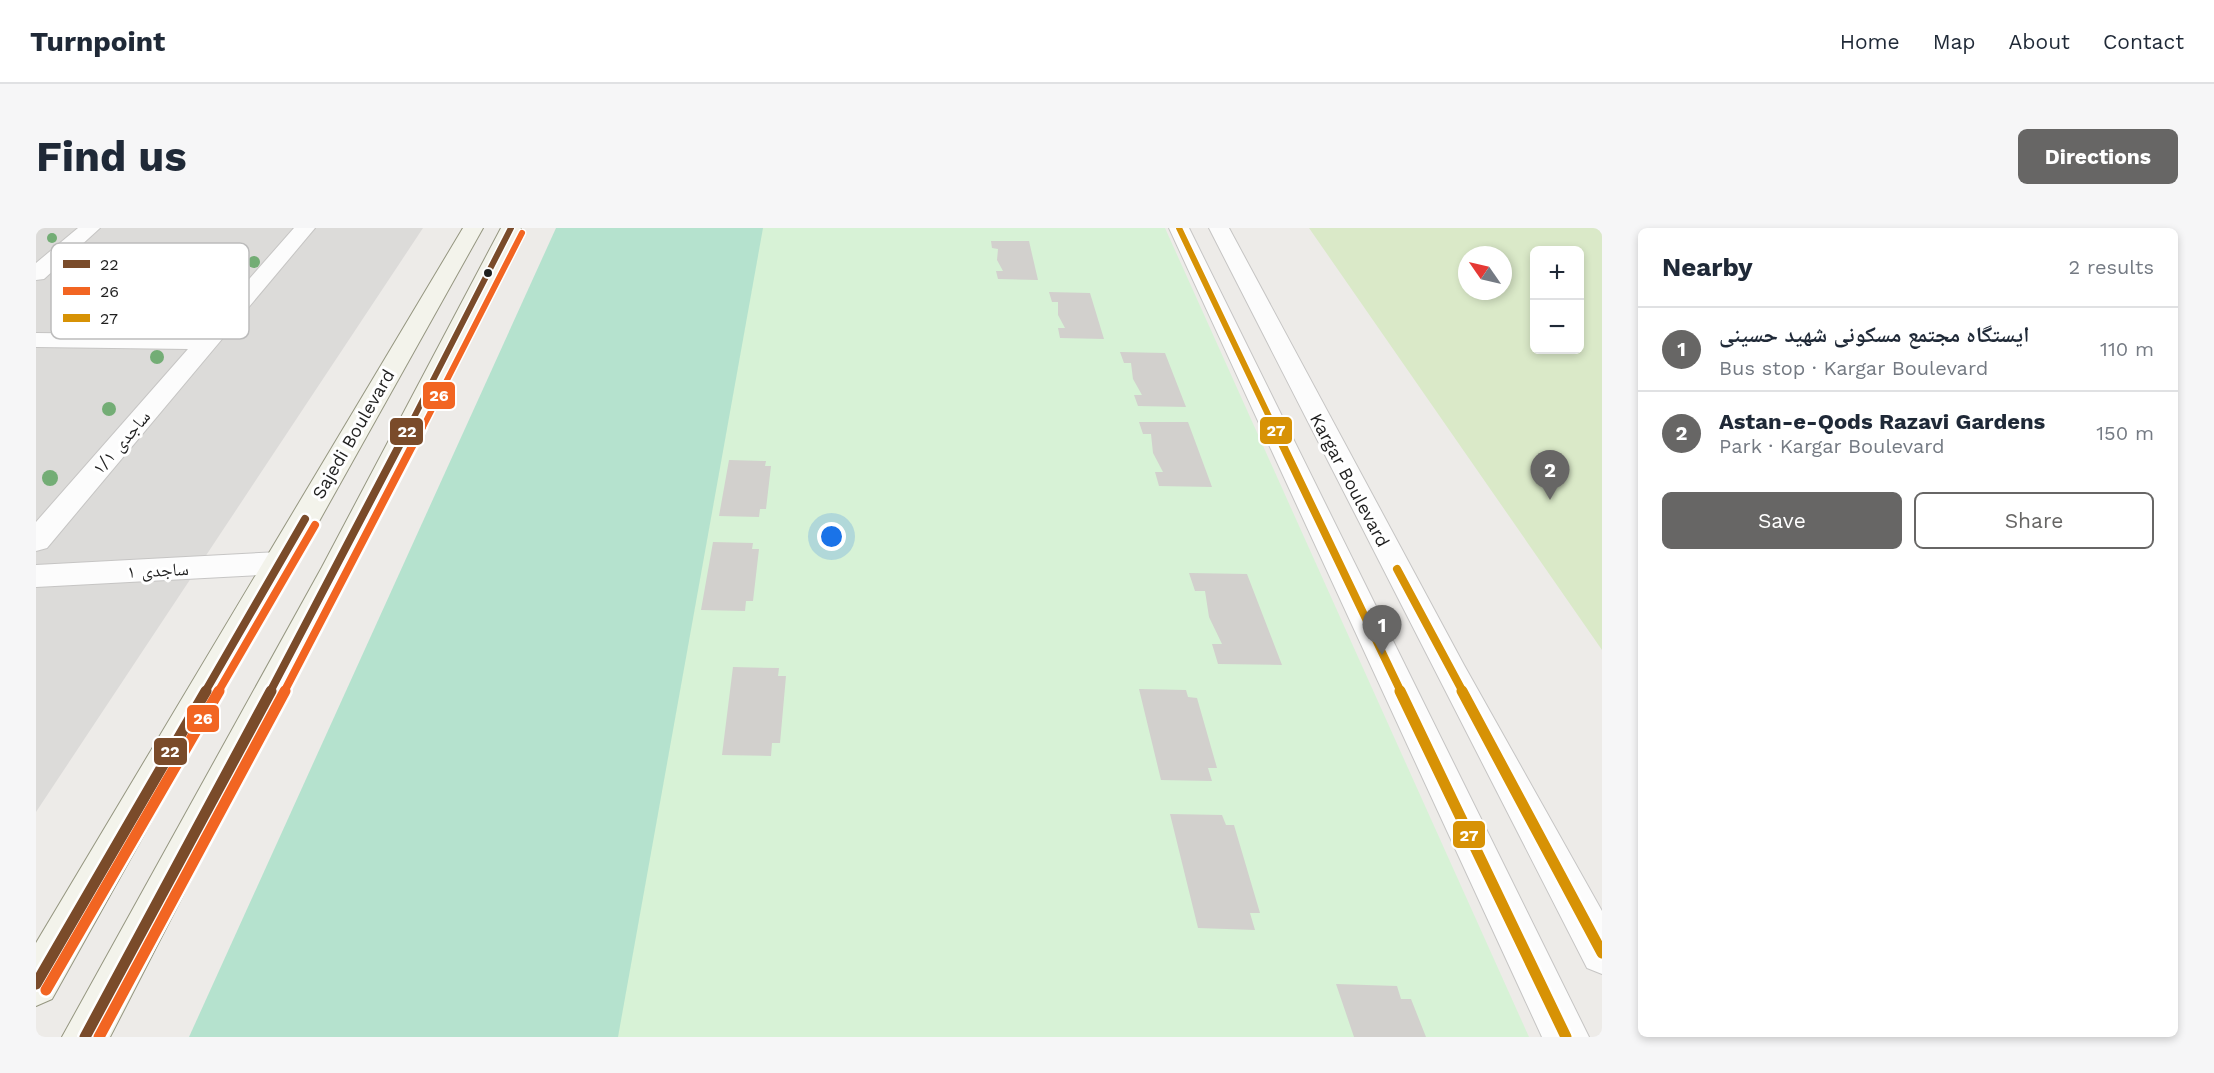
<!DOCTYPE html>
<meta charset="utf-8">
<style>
:root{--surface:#fff;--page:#f6f6f7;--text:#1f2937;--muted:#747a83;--line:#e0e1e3;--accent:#676665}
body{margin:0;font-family:"Work Sans","Noto Naskh Arabic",sans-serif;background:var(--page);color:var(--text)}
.controls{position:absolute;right:18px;top:18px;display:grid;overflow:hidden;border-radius:9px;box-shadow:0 3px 9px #0003}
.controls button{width:54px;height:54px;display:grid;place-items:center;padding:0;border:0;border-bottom:2px solid var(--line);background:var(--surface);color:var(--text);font:30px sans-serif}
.compass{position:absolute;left:1422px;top:18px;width:54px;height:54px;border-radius:50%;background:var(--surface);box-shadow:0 3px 9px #0003;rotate:304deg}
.you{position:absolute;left:796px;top:309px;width:21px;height:21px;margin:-15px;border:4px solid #fff;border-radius:50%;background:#1a73e8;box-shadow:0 0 0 9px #1a73e833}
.badge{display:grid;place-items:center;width:39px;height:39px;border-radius:50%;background:var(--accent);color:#fff;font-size:20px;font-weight:700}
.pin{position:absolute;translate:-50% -50px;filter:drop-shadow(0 2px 3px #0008)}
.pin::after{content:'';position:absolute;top:32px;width:21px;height:18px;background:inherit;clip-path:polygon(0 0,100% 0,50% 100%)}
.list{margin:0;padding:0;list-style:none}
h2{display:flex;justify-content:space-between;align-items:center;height:78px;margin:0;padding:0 24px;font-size:26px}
h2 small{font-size:20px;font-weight:400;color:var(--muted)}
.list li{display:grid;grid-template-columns:39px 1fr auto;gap:18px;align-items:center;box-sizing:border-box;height:84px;padding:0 24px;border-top:2px solid var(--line)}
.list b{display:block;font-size:22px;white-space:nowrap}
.list p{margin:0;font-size:20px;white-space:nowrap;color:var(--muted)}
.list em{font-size:20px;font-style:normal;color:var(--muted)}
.actions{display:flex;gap:12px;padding:18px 24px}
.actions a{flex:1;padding:14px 0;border:2px solid var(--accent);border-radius:9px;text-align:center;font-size:21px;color:var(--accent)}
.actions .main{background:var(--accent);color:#fff}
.map{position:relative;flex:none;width:1566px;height:809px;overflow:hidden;border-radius:9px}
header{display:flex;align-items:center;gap:36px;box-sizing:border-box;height:84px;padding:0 30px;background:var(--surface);border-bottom:2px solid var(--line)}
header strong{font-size:28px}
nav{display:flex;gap:33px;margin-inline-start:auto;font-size:21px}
.intro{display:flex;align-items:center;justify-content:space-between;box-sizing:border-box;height:144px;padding:0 36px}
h1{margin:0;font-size:42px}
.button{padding:15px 27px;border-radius:9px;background:var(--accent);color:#fff;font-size:21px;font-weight:700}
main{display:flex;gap:36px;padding:0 36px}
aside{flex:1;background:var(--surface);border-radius:9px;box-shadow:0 3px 9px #0003}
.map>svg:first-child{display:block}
.residential{fill:#dcdbd9}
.grass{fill:#dae9c8;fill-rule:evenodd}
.park{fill:#d7f2d6}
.pitch{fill:#b5e2ce}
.building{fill:#d2d0cd}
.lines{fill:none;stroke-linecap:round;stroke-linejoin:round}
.minor-casing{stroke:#c6c5c4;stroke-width:2}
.tertiary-casing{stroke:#c6c5c4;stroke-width:2}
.secondary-casing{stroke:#959680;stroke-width:2}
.minor{fill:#fcfcfc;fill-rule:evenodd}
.tertiary{fill:#fcfcfc;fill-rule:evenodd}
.secondary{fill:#f3f3eb;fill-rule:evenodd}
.bus-1-far2-casing{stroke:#fff;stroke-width:9}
.bus-1-far1-casing{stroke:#fff;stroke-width:13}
.bus-1-casing{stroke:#fff;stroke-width:16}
.bus-2-far2-casing{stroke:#fff;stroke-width:9}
.bus-2-far1-casing{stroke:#fff;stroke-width:13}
.bus-2-casing{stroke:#fff;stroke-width:16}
.bus-3-far2-casing{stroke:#fff;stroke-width:9}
.bus-3-far1-casing{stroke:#fff;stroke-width:13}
.bus-3-casing{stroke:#fff;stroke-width:16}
.bus-1-far2{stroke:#7a4b2a;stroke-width:6}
.bus-1-far1{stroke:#7a4b2a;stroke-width:8}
.bus-1{stroke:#7a4b2a;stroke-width:11}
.bus-2-far2{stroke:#f26522;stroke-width:6}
.bus-2-far1{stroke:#f26522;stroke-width:8}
.bus-2{stroke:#f26522;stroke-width:11}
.bus-3-far2{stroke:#d79205;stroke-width:6}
.bus-3-far1{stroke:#d79205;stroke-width:8}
.bus-3{stroke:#d79205;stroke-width:11}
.tree{fill:#73ad75}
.bus-dot{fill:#1f1f1f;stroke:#fff;stroke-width:2}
.labels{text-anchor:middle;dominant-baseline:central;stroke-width:6;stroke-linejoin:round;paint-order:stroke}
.street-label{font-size:18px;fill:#1f1f1f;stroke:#fff}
.key{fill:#fff;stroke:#bcbcbc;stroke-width:1.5}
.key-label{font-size:16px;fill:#1f1f1f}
.line-badge{stroke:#fff;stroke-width:2}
.badge-label{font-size:16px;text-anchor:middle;font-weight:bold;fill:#fff}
</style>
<header>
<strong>Turnpoint</strong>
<nav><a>Home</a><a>Map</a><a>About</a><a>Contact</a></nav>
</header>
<div class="intro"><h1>Find us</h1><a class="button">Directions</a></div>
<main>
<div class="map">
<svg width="1566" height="809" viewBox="0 0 1566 809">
<rect width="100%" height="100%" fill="#edebe8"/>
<path class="residential" d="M0,0H387L0,584Z"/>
<path class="grass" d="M1273,0H1566V422ZM1498,22H1544V122H1498ZM1431,27H1467V63H1431Z"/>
<path class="park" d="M720,0H1129L1493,809H565Z"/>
<path class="pitch" d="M520,0H727L582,809H153Z"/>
<path class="building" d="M955,13H993L1002,52L962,51L960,43H967L961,32L962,21L956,20Z
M1013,64L1054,65L1068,111L1024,110L1022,100H1029L1022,87V74H1016Z
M1084,124L1129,125L1150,179L1102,178L1098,167H1106L1097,151L1095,135H1088Z
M1103,194H1152L1176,259L1123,258L1119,244H1127L1117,225L1115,206H1107Z
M693,232L730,233L729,238H735L730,281H724L723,289L683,288Z
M677,314L717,315L716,321H723L717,373H710L709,383L665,382Z
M1153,345L1211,346L1246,437L1182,436L1176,416H1186L1173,389L1169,363H1159Z
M697,439L743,440L742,448H750L744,515H736L735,528L686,527Z
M1103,461L1150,462L1152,469L1161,470L1181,540H1172L1176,553L1125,552Z
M1134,586L1186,587L1190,597H1198L1224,685H1214L1219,702L1162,700Z
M1300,756L1361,758L1365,771H1375L1390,809H1318Z"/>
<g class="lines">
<defs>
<path id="minor" d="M42,0H64L8,51L0,52V35Z
M258,0H279L11,320L0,323V294L152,121L0,119V105L164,107Z
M243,324L254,328L258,335L254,342L243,346L0,359V337Z"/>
<path id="tertiary" d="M1133,0H1153L1553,809H1506Z
M1173,0H1193L1428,437L1566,683V746L1551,740Z"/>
<path id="secondary" d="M427,0H447L16,771L0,778V715Z
M465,0H485L316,339L74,809H26L286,339Z"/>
</defs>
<use href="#minor" class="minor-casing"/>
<use href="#tertiary" class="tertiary-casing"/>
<use href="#secondary" class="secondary-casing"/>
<use href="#minor" class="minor"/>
<use href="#tertiary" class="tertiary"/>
<use href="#secondary" class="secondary"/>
<defs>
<path id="bus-1-far2" d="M372,201L475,0"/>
<path id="bus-1-far1" d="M169,464L269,291
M234,464L373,199"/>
<path id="bus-1" d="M0,756L170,463
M49,809L235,463"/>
<path id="bus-2-far2" d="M386,201L486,5"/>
<path id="bus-2-far1" d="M182,464L279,297
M248,464L386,199"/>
<path id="bus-2" d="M10,762L183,463
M63,809L249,463"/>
<path id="bus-3-far2" d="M1143,0L1239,201"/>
<path id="bus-3-far1" d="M1238,199L1365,464
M1361,341L1427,464"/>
<path id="bus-3" d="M1364,463L1530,809
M1426,463L1566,725"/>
</defs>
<use href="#bus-1-far2" class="bus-1-far2-casing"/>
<use href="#bus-1-far1" class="bus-1-far1-casing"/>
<use href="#bus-1" class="bus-1-casing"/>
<use href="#bus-2-far2" class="bus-2-far2-casing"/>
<use href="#bus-2-far1" class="bus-2-far1-casing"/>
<use href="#bus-2" class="bus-2-casing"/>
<use href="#bus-3-far2" class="bus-3-far2-casing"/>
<use href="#bus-3-far1" class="bus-3-far1-casing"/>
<use href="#bus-3" class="bus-3-casing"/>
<use href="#bus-1-far2" class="bus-1-far2"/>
<use href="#bus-1-far1" class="bus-1-far1"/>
<use href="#bus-1" class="bus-1"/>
<use href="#bus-2-far2" class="bus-2-far2"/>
<use href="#bus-2-far1" class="bus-2-far1"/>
<use href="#bus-2" class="bus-2"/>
<use href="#bus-3-far2" class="bus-3-far2"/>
<use href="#bus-3-far1" class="bus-3-far1"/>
<use href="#bus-3" class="bus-3"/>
</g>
<g class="tree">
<circle cx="16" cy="10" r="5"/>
<circle cx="218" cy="34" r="6"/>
<circle cx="121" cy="129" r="7"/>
<circle cx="73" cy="181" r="7"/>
<circle cx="14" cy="250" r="8"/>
</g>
<circle class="bus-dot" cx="452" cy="45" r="5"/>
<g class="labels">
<g class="street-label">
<text transform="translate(317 206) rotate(-60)">Sajedi Boulevard</text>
<text transform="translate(85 214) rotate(-49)">ساجدی ۱/۱</text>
<text transform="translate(1314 252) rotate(62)">Kargar Boulevard</text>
<text transform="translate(122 342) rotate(-3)">ساجدی ۱</text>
</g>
</g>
<rect x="15" y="15" width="198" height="96" rx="9" class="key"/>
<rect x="27" y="32" width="27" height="8" fill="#7a4b2a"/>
<rect x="27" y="59" width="27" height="8" fill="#f26522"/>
<rect x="27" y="86" width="27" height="8" fill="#d79205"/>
<g class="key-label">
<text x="64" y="42">22</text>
<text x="64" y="69">26</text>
<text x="64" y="96">27</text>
</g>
<g class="line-badge">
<rect x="386" y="153" width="34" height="29" rx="6" fill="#f26522"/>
<rect x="1223" y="188" width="34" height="29" rx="6" fill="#d79205"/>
<rect x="353" y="189" width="35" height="29" rx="6" fill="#7a4b2a"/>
<rect x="150" y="476" width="34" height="29" rx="6" fill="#f26522"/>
<rect x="117" y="509" width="35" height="29" rx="6" fill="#7a4b2a"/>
<rect x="1416" y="592" width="34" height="29" rx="6" fill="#d79205"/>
</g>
<g class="badge-label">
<text x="403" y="173">26</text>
<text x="1240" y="208">27</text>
<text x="371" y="209">22</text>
<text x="167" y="496">26</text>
<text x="134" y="529">22</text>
<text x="1433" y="613">27</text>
</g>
</svg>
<div class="controls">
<button>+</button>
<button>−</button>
</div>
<svg class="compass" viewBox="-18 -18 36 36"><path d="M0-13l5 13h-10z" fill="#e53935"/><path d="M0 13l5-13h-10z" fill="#747a83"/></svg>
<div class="you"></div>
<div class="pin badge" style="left:1346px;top:427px">1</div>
<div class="pin badge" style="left:1514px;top:272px">2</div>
</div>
<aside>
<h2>Nearby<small>2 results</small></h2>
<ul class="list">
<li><span class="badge">1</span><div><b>ایستگاه مجتمع مسکونی شهید حسینی</b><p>Bus stop · Kargar Boulevard</p></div><em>110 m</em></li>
<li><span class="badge">2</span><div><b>Astan-e-Qods Razavi Gardens</b><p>Park · Kargar Boulevard</p></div><em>150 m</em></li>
</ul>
<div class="actions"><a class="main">Save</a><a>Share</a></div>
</aside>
</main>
